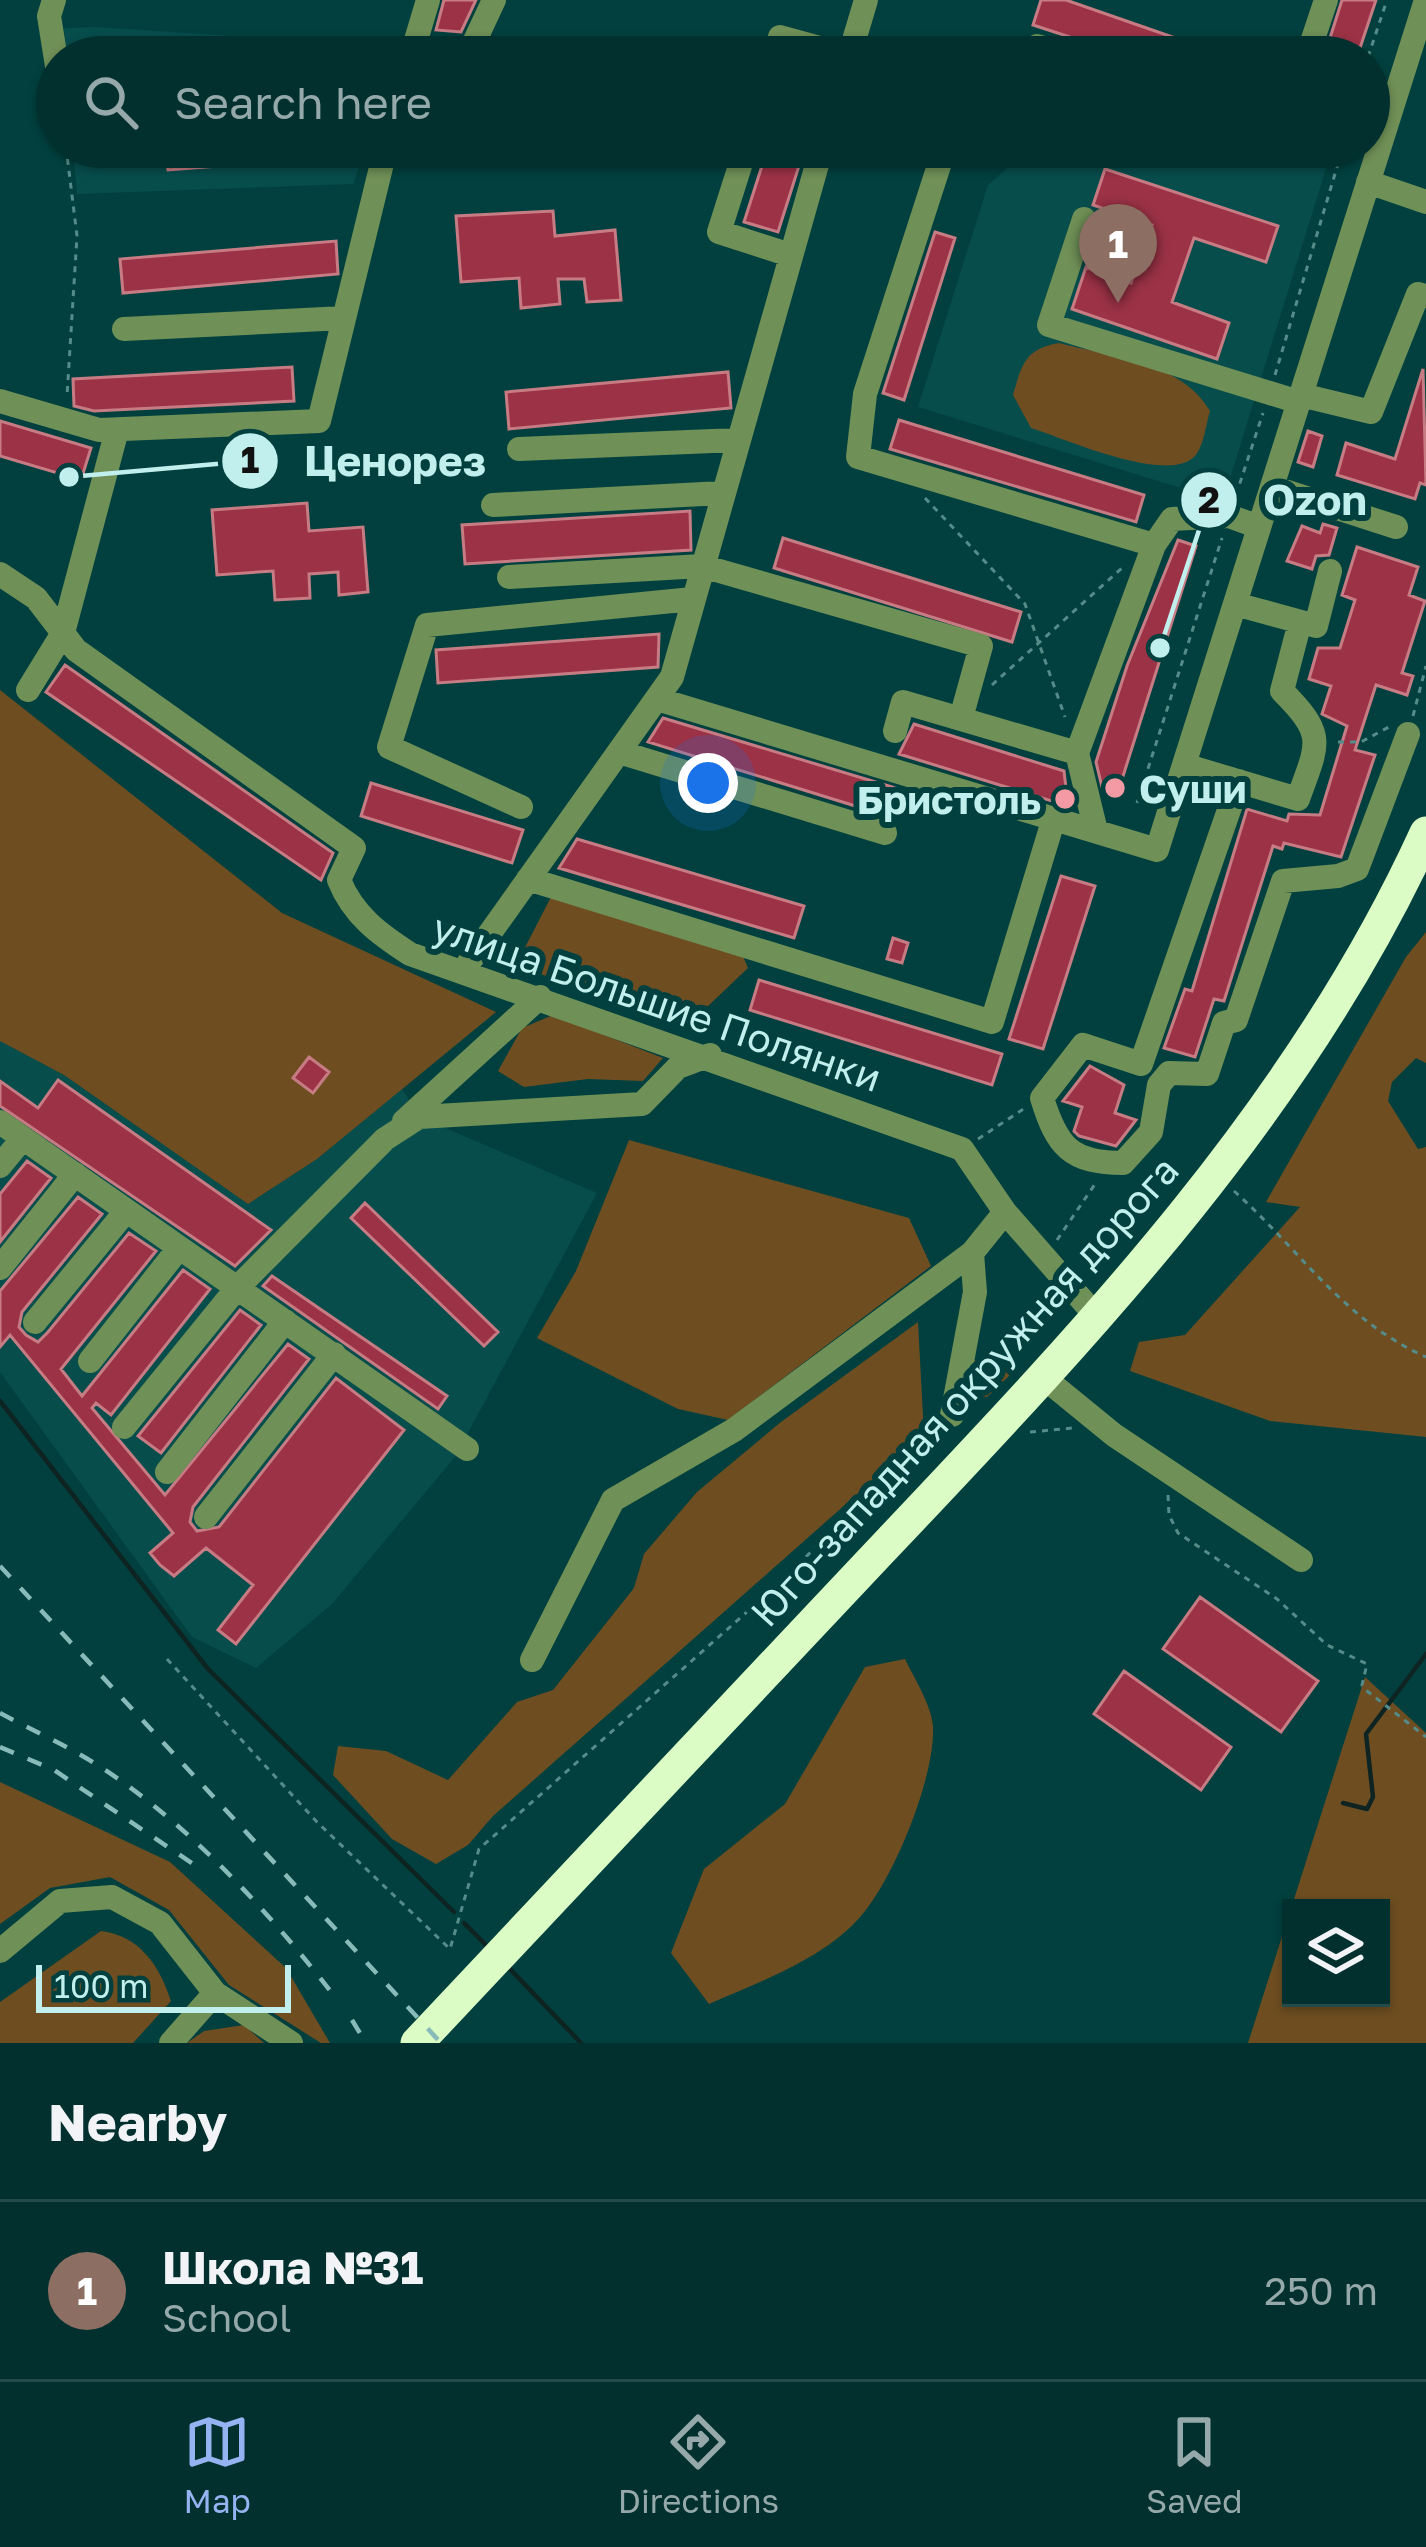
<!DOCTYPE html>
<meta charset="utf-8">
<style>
:root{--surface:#01302e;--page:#0b3836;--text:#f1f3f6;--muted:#96a9aa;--line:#234b4a;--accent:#95b2f1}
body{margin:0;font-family:"Golos Text",sans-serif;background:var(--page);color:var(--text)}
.controls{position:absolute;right:36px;bottom:36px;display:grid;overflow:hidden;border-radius:0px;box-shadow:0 3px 9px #0004}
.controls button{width:108px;height:108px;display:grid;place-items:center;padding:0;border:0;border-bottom:3px solid var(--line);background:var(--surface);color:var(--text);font:60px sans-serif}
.scale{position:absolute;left:36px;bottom:30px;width:255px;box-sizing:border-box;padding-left:12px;border:6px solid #c1efed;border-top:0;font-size:33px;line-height:42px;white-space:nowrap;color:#c1efed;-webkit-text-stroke:9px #01403e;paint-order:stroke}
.you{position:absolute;left:708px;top:783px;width:42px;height:42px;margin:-30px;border:9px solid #fff;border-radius:50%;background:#1a73e8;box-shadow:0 0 0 18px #1a73e833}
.badge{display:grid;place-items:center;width:78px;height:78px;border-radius:50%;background:var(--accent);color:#fff;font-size:39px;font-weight:700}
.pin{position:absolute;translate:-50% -99px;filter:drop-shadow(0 3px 6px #0008)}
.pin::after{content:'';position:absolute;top:63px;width:42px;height:36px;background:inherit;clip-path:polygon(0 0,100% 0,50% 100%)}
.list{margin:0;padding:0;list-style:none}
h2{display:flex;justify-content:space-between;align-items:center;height:156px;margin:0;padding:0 48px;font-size:51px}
h2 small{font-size:39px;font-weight:400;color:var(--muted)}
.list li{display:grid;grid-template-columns:78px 1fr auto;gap:36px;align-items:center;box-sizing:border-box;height:180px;padding:0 48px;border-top:3px solid var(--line)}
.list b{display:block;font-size:45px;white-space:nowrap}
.list p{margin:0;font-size:39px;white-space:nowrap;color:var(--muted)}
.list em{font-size:39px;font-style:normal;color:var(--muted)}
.icon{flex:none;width:66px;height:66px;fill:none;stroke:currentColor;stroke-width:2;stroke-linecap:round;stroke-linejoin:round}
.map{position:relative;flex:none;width:1426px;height:2043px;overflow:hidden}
.search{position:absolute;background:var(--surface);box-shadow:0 3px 9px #0004;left:36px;right:36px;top:36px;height:132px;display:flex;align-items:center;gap:30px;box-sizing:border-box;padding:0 42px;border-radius:66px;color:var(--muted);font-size:45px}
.sheet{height:336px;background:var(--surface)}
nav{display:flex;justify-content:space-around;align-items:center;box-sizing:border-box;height:168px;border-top:3px solid var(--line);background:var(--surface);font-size:33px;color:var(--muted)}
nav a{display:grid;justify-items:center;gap:6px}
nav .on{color:var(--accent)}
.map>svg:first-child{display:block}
.built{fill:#074d4c}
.green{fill:#6e4e21;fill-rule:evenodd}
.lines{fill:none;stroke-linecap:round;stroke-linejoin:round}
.stream{stroke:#0e2423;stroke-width:4.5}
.building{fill:#9b3246;stroke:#c77c84;stroke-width:3}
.path{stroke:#558c8a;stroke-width:3;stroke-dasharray:6 6;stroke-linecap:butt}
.minor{stroke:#6f9057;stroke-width:24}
.highway{stroke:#dbfcc5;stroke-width:33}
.rail{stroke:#87bab8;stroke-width:4.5;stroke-dasharray:15 15;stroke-linecap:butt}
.poi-dot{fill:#f49aa4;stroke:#01403e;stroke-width:4.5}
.labels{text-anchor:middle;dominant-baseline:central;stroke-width:12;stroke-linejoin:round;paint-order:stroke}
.poi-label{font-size:39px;font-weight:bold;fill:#c1efed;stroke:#01403e;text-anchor:start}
.street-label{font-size:39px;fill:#c1efed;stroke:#01403e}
.leader{fill:none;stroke:#c1efed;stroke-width:4.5}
.callout-dot{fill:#c1efed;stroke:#01403e;stroke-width:4.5}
.mark-label{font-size:36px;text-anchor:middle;font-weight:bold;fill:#111}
.callout-label{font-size:42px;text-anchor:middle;font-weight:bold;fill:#c1efed;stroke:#01403e;stroke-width:12;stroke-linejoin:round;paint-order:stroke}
</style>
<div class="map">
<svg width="1426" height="2043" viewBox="0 0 1426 2043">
<rect width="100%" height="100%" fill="#01403e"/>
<path class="built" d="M95,27L384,46L389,57H67L64,28Z
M73,147H367L353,184L77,194Z
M1031,147H1283L1329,159L1223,501L918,407L988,185Z
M0,1041L64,1075L248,1204L317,1159L402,1089L420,1117L597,1193L455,1457L332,1604L256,1668L192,1637L0,1372Z"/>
<path class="green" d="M1059,343C1111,357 1181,361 1210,411C1206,424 1204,446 1195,456C1168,485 1066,439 1031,428L1013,395C1022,364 1025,349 1059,343Z
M0,690L282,913L496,1012L317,1159L248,1204L64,1075L0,1041Z
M551,897L742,954L748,968L686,1027L516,965Z
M1426,932V1063L1416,1058L1392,1082L1388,1101L1418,1149L1426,1147V1437L1270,1421L1130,1371L1139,1342L1185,1335L1300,1207L1266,1202L1406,957Z
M553,1015L663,1058L643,1081L588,1079L524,1087L498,1071L522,1028Z
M629,1140L909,1218L931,1266L728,1420L678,1409L537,1338L576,1271Z
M918,1322L924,1435L493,1816L468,1845L436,1864L392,1839L333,1775L338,1746L386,1751L448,1780L517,1702L553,1690L634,1588L644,1554L697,1492L781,1422Z
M1002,1343L1010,1360V1375L987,1397L968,1395L966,1404L972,1410L965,1413L973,1360H991Z
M905,1659C914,1678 932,1706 933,1727C935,1778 894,1878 861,1916C824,1959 759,1982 709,2004L671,1953L704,1869L785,1804L865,1667Z
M1365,1677L1426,1733V2043H1248ZM1291,1908H1381V1998H1291Z
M0,1782L170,1862L286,1968L330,2043H321L229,1985L169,1910L110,1877L50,1888L0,1924Z
M101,1931C140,1936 159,1965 171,2001L133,2043H0V2002Z
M244,2025L264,2043H187L204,2031Z"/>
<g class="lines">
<path class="stream" d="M0,1401L208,1669L454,1912
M1343,1803L1367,1809L1373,1797L1366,1734L1426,1654
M464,1923L489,1948
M506,1965L581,2043"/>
</g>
<path class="building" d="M444,0H476L461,32L436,30Z
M1041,0H1066L1230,57H1131L1033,25Z
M1342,0H1376L1357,57H1324Z
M167,147H257L259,163L168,170Z
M630,147H676L671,163Z
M768,147H805L778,232L744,222Z
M1105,169L1278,226L1266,262L1194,238L1172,302L1229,323L1217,359L1072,309L1086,267L1131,283L1152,225L1093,205Z
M553,211L555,236L615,230L621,300L587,302L584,279H558L560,304L521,308L519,278L461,282L456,216Z
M935,232L955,238L904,400L883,393Z
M336,241L338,274L123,293L120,259Z
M292,367L294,401L94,411L74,406L73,379Z
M1423,369L1426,485L1420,483L1415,499L1337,475L1346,443L1395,459Z
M728,372L731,408L509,429L506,392Z
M899,420L1144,495L1136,522L890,449Z
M0,421L91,448L81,480L0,456Z
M1308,431L1322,436L1313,467L1298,462Z
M307,503L309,531L363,527L368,592L339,595L338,572L309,574L310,598L275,600L273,571L217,575L212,510Z
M690,511L691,550L465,564L462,525Z
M1323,524L1337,528L1329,555L1316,556L1312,569L1287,561L1302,526L1320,533Z
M783,538L1021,612L1012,642L774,568Z
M1178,540L1196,546L1118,792L1102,787L1096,762L1127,666Z
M1357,547L1418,567L1409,595L1425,601L1402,673L1413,676L1407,695L1376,685L1355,750L1375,755L1341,857L1284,843L1282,849L1273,846L1224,1001L1214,999L1195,1057L1164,1048L1185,989L1192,991L1247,809L1287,821L1289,814L1320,815L1347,726L1322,714L1331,686L1309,679L1318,648H1340L1355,600L1342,595Z
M659,634L658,667L438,683L436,650Z
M65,665L333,853L321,880L46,692Z
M663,718L899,789L891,817L648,742Z
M914,724L1064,771L1068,806L899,754Z
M371,783L523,830L512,863L361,816Z
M577,839L804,906L794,938L559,868Z
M1061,876L1095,886L1043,1049L1009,1039Z
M893,938L908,943L902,963L887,959Z
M759,980L1002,1054L992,1085L750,1010Z
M309,1057L329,1072L313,1093L293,1078Z
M1090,1066L1124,1085L1115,1113L1136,1120L1116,1146L1079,1136L1074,1131L1082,1107L1063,1101Z
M58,1080L271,1230L235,1266L0,1106V1081L38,1108Z
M27,1161L51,1178L0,1242V1194Z
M78,1197L102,1214L22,1312L19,1327L26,1335L38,1342L48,1332L129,1233L156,1251L61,1369L82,1396L183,1270L210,1289L111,1415L96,1403L92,1408L165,1495L288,1344L309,1359L193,1507L190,1522L197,1531L219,1527L336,1378L404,1430L236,1644L218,1630L253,1585L206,1548L174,1576L160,1565L150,1553L173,1533L10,1335L0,1347V1291Z
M365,1203L498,1332L484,1346L351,1218Z
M272,1276L447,1396L438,1409L263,1286Z
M240,1310L261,1325L161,1453L138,1436Z
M1200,1597L1318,1681L1281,1732L1163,1649Z
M1124,1671L1231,1747L1201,1790L1094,1714Z"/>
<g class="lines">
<path class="path" d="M1368,57L1387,0
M66,147L77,236L67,396
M1275,375L1343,147
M1236,495L1263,413
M925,498L1025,604L1065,717
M992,685L1123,567
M1413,716L1426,666
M1338,742H1361L1389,727
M1137,803L1222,538
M978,1139L1025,1108
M1234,1191C1300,1250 1343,1320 1426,1357
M1057,1240L1095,1184
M1030,1432L1073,1428
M1168,1495L1169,1515L1178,1533L1277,1599L1327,1645L1367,1664L1362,1685L1367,1691L1426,1737
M167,1659L317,1822L450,1949L479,1849L774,1588L938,1428"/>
<path class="minor" d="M54,0L49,16L57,66
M1037,46L1073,57
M412,55L472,47L494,0
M411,57L428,0
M774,57L780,37L849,56
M849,57L866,0
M1307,57L1326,0
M746,147L719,232L790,255
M945,147L865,394L858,457L1154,545L1077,753
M1021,147L1023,148
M1368,182L1426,202
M1084,219L1049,325L1299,402
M124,329L344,318
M1301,395L1371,412L1418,294L1426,296
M0,401L99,430L319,421L386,147
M519,449L737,440
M1272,487L1396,527
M493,505L722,493
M1154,545L1172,519L1229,516L1259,527
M0,574L36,598L76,650L354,848L339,880C353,915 379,934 410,954L962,1149L1005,1212L1097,1317
M509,577L702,566L981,646L961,718
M1235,604L1316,626L1330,571
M28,690L63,633L117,430
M657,699L1157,850L1426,0
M895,731L903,702L1077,753L1096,831
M619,752L885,833
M1184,765L1298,799C1318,743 1327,736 1282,691L1300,622
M1239,781L1141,1064L1083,1045L1042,1098C1057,1147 1071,1163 1123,1163L1151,1132L1159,1085L1169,1073L1207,1074L1224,1023L1236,1020L1283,881L1338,876L1357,869L1408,734
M521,807L389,747L427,625L693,599
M528,879L992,1022L1054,818
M463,971L672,677L822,147
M404,1121L540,997
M0,1122L467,1449
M0,1166L23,1138
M0,1268L75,1174
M35,1322L126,1211
M90,1361L179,1248
M1043,1377L1114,1435L1301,1560
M952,1415L975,1292L972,1253
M124,1427L237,1288L385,1139L419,1117L642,1104L678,1067L710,1055
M167,1472L285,1321
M206,1517L334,1354
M532,1660L613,1500L734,1430L972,1253L1005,1212
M0,1951L60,1901L112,1897L160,1923L215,1993L291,2043
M171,2043L215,1993"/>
<path class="highway" d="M417,2043C569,1883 720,1721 872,1560C1082,1338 1298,1114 1426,833"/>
<path class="rail" d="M0,1566L441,2043
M0,1713C33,1731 68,1746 99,1766C189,1824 267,1910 332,1993
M0,1747L54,1770L202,1870
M352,2020L366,2043"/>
</g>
<g class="poi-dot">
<circle cx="1115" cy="788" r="12"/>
<circle cx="1065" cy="799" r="12"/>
</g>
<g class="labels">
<g class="poi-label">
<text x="1139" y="788">Суши</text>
<text x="1041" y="799" text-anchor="end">Бристоль</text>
</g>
<g class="street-label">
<text transform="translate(657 1002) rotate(19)">улица Большие Полянки</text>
<text transform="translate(964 1391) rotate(-48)">Юго-западная окружная дорога</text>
</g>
</g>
<path class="leader" d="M69 477L250 461M1160 648L1209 500"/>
<g class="callout-dot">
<circle cx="69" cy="477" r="12"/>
<circle cx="1160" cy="648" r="12"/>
<circle cx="250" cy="461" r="30"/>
<circle cx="1209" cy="500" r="30"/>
</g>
<g class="mark-label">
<text x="250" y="473">1</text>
<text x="1209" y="513">2</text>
</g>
<g class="callout-label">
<text x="395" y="476">Ценорез</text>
<text x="1315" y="515">Ozon</text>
</g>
</svg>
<div class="controls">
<button><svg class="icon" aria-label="layers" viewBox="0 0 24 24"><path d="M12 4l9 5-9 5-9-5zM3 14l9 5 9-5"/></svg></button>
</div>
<div class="scale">100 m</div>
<div class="you"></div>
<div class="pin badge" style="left:1118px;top:303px;background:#8d6e63">1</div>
<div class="search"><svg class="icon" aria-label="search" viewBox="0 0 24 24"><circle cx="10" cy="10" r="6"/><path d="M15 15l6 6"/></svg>Search here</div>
</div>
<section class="sheet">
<h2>Nearby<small></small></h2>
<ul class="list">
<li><span class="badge" style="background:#8d6e63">1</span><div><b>Школа №31</b><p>School</p></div><em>250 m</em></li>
</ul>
</section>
<nav>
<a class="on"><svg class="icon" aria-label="map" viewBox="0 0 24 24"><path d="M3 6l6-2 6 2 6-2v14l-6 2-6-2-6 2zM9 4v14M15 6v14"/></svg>Map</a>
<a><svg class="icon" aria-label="directions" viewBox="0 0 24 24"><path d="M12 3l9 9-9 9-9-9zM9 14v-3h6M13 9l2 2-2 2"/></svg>Directions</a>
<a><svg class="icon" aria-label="saved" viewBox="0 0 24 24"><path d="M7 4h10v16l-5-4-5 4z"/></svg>Saved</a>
</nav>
